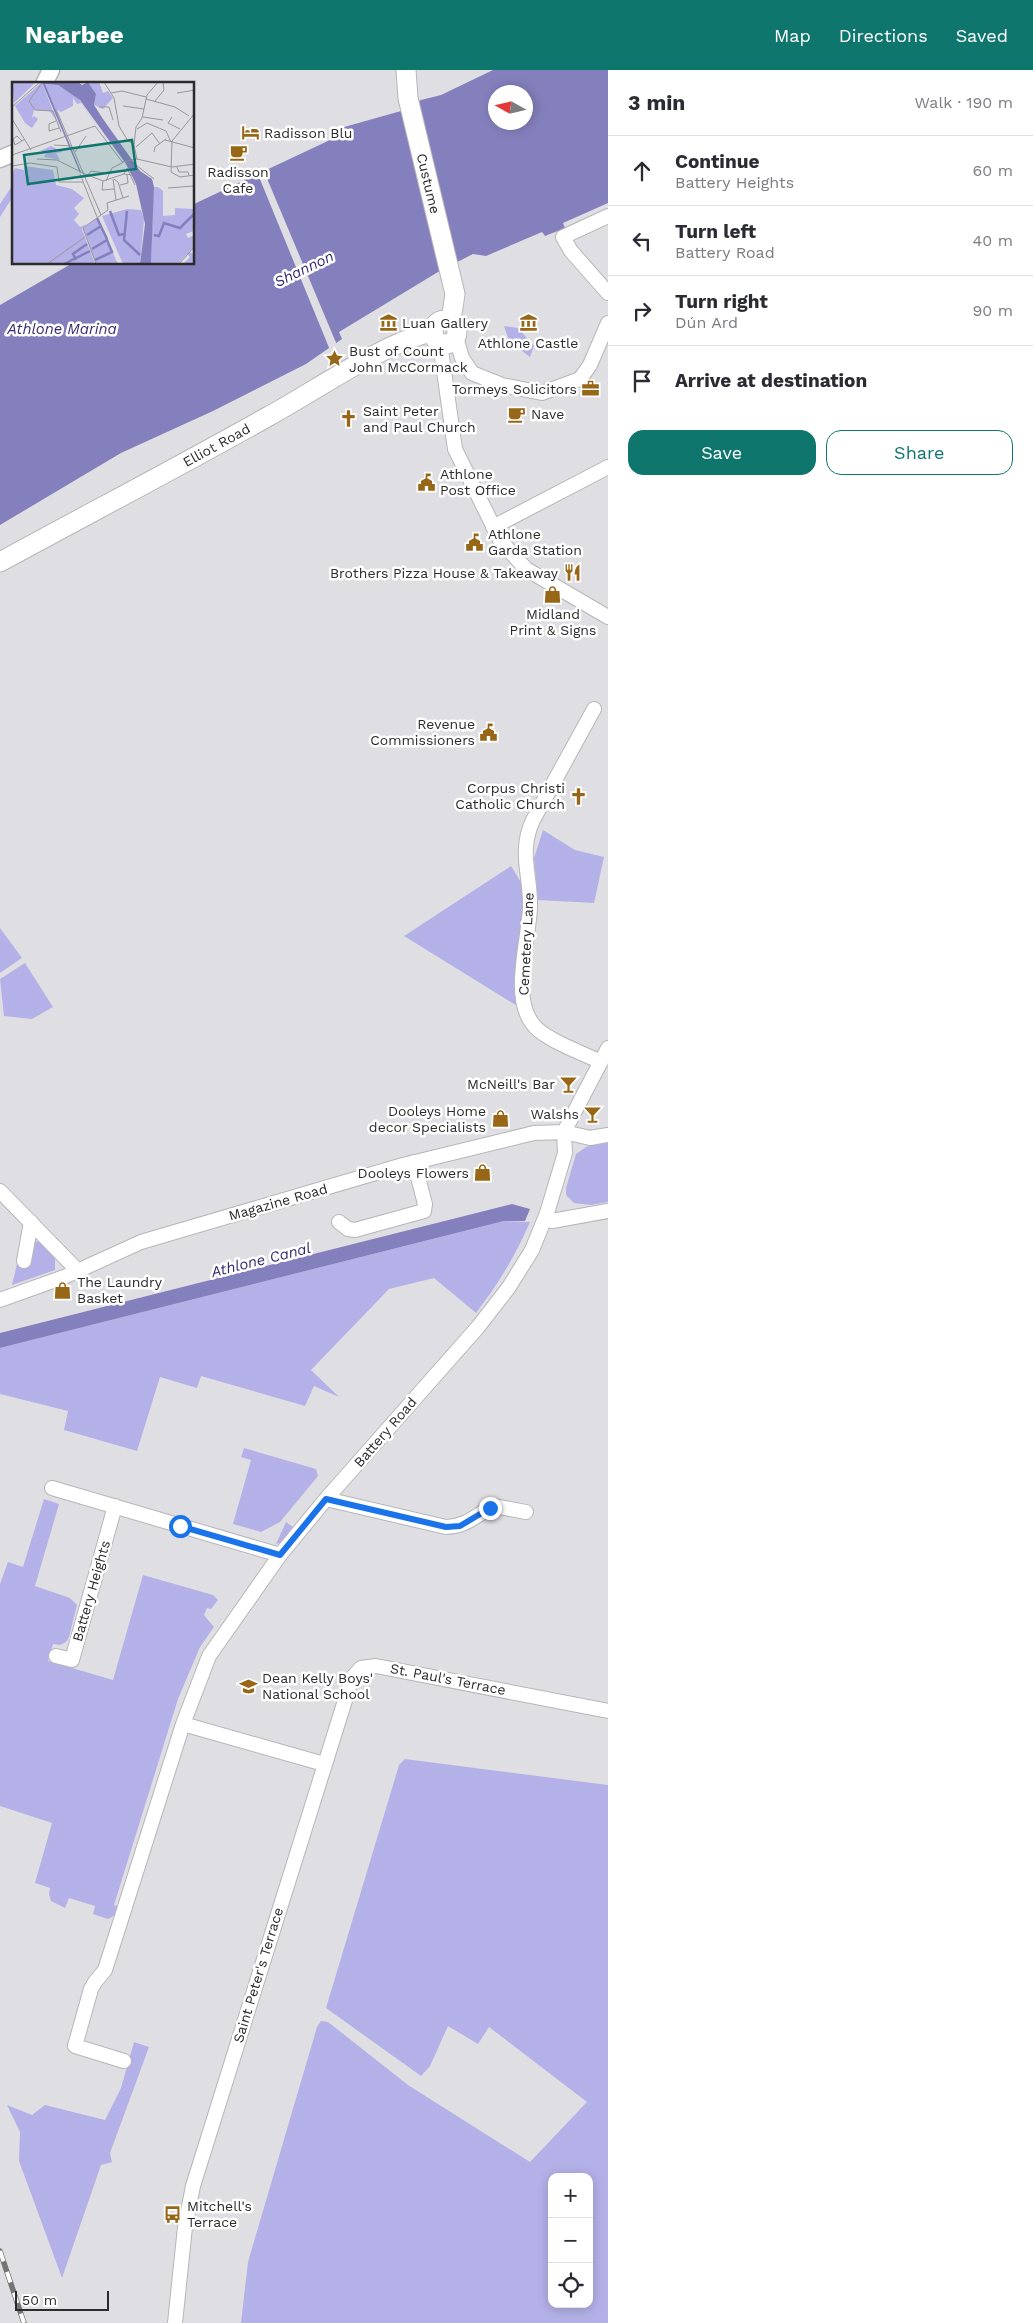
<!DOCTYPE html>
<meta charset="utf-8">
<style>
:root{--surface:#fff;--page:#f7f7f7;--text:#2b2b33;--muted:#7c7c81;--line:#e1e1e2;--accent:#0f766e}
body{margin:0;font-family:"Work Sans",sans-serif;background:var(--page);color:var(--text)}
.controls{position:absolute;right:15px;bottom:15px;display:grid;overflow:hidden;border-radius:10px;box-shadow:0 2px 12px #0003}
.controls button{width:45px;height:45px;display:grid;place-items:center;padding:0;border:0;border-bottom:1px solid var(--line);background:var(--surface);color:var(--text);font:25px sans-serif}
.compass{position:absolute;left:488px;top:15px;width:45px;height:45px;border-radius:50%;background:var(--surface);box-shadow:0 2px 12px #0003;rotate:278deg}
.scale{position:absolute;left:15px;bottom:12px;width:94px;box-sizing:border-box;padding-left:5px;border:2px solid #2b2b2d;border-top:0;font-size:14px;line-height:18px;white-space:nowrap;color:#2b2b2d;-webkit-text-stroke:4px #fff;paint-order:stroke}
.stop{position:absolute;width:15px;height:15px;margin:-11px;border:4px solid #1a73e8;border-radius:50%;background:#fff}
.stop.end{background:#1a73e8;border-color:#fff;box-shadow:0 1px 5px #0008}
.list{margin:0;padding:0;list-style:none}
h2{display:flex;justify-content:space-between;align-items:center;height:65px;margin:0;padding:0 20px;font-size:21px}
h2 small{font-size:16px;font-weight:400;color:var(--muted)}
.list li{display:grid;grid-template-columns:32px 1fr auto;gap:15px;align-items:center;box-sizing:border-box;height:70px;padding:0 20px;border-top:1px solid var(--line)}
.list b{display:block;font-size:19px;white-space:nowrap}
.list p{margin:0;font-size:16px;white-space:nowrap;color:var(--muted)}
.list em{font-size:16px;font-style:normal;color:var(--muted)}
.actions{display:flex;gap:10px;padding:15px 20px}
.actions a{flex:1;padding:11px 0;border:1px solid var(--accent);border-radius:15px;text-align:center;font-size:18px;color:var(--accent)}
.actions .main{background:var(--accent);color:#fff}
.icon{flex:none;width:28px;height:28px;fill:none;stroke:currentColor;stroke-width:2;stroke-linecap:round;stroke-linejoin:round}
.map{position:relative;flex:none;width:608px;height:2253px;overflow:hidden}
header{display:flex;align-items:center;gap:30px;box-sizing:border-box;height:70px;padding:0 25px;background:var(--accent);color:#fff}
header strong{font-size:24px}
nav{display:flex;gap:28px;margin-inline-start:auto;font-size:18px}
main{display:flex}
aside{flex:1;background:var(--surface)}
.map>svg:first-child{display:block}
.green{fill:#b3b1e7;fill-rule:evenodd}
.water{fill:#8480bd;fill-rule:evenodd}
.pier{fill:#dfdfe3}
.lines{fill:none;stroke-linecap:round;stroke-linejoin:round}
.minor-casing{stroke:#b6b6ba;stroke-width:16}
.tertiary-casing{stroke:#b6b6ba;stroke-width:19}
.secondary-casing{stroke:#b6b6ba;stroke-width:21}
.minor{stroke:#fff;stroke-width:14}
.tertiary{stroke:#fff;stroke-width:16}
.secondary{stroke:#fff;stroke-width:19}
.rail-casing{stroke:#747476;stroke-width:5.5}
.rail{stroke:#fff;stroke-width:4;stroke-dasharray:11;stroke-linecap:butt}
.route{stroke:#1a73e8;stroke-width:6}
.labels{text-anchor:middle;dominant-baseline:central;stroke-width:5;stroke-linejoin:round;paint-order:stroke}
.poi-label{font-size:14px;fill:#2b2b2d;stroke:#fff;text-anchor:start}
.street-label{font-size:14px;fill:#2b2b2d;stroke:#fff}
.water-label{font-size:15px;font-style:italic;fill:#372a73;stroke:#fff}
.inset-river{fill:none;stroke:#8480bd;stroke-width:2.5}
.inset-road{fill:none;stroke:#97979a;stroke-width:1}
.view{fill:#0f766e;fill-opacity:0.15;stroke:#0f766e;stroke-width:2.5}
.inset-edge{fill:none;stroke:#2b2b2d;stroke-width:2.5}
</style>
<header>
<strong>Nearbee</strong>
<nav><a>Map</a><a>Directions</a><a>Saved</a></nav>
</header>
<main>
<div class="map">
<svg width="608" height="2253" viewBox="0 0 608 2253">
<rect width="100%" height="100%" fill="#dfdfe3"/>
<path class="green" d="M12,116L14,125L0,147V134Z
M504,256L518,258L534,276L530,287L509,271Z
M543,760L575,780L604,787L594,833L538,830L534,788Z
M511,796L524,817L519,937L404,866Z
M0,858L22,888L0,903Z
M25,893L53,937L32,949L4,946L0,909Z
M608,1070V1132L591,1135L574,1133L566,1125V1118L576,1084L586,1077Z
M504,1151L530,1152C516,1185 498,1214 476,1243L434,1208L389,1219L311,1300L339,1327L314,1316L305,1336L201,1306L197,1318L160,1307L137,1381L64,1360L68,1341L0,1324V1278Z
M32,1170L42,1173L55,1188V1200L12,1215L17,1194L26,1196Z
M244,1378L316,1399L318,1406L280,1452L261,1462L233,1454L251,1390L241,1387Z
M44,1429L59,1434L35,1516L70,1528L77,1535L69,1567L66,1572L60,1575L53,1574L48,1591L113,1610L143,1505L213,1525L218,1530L211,1539L207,1538L204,1545L214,1557L200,1577L178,1629L114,1835L119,1837L117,1844L108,1849L93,1844L95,1836L69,1828L65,1838L51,1831L49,1824L50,1818L35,1813L52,1753L0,1736V1514L8,1492L23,1497Z
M286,1452L293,1457L280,1473L276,1474Z
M405,1689L608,1715V2253H241L248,2192L317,1957L321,1951L328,1952L408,2015L530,2092L587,2032L489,1957L478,1974L448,1956L430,1996L421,2006L326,1938L399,1695ZM552,2107H589V2234H552Z
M134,1972L149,1977L110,2083L112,2092L101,2095L62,2208L19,2091L20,2062L7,2035L32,2045L45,2035L105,2050L121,2018Z"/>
<path class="water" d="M493,0H608V133L563,153L565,158L545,166L542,162L486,186L473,184L438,202L339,262L342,269L306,294L213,341L121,383L0,455V235L71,194H194V134L330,70V61L401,41L421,30L441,25ZM496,22H526V52H496Z
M512,1134L530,1139L525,1151H504L0,1278V1263Z"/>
<path class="pier" d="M263,99L337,275L330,280L257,102Z"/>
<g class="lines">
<defs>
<path id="minor" d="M608,146L563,167L571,181L608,223
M456,267L462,288L472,303L502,315L542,323L580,309L590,295L608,253
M440,273L455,379L500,470L526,499L608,547
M493,457L608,397
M594,639L533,750C518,783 531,804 530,837C529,870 511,925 532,953C542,969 583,983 601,992
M564,1062L608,978
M0,1121L78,1201
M545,1149L552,1151L608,1141
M339,1152L348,1159L355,1160L424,1141L425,1134L414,1092
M24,1191L31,1152
M0,1230L64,1207L141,1172L403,1095L534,1063L564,1062L590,1068L608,1065
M52,1418L280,1485
M326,1429L446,1457C466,1457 477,1444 494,1436L526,1442
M56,1586L72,1590L115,1436
M183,1654L324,1694
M124,1991L75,1976L91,1919L95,1912L105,1900L183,1654L209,1586L280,1485L326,1429L478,1257L509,1217L532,1180L547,1143L565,1083L564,1062
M175,2253L185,2157L193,2116L352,1608L361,1598L376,1596L608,1641"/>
<path id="tertiary" d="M44,14L51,0
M0,89L14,83"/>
<g id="secondary">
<path id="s1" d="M406,0L408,28L455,224L451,251"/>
<circle cx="445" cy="262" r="12"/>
<path id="s2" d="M0,492C90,443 180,396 269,346C320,318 378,276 433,261"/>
</g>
</defs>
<use href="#minor" class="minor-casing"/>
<use href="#tertiary" class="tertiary-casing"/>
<use href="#secondary" class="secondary-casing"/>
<use href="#minor" class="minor"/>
<use href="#tertiary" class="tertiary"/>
<use href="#secondary" class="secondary"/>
<defs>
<path id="rail" d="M0,2181L24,2253"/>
</defs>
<use href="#rail" class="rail-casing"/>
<use href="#rail" class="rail"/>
</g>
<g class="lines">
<path class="route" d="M180,1456L280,1485L326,1429L446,1457L460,1456L490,1438"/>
</g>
<defs>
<symbol id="hotel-bare" viewBox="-9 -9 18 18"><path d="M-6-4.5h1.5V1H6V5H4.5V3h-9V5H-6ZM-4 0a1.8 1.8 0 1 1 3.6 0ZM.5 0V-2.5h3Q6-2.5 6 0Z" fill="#976717" stroke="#fff" stroke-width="2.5" paint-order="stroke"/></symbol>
<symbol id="cafe-bare" viewBox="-9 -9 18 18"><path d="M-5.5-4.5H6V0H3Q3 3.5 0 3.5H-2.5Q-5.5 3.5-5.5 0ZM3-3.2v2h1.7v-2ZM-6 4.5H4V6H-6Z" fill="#976717" stroke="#fff" stroke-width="2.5" paint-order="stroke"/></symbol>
<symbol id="museum-bare" viewBox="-9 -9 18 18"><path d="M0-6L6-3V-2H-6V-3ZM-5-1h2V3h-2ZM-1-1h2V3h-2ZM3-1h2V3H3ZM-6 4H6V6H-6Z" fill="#976717" stroke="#fff" stroke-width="2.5" paint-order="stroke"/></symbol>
<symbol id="sight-bare" viewBox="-9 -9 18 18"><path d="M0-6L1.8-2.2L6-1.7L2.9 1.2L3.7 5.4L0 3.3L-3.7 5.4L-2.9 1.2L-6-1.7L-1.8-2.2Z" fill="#976717" stroke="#fff" stroke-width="2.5" paint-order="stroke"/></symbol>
<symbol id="office-bare" viewBox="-9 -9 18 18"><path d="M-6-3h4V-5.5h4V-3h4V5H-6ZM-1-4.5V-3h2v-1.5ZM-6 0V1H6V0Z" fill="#976717" stroke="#fff" stroke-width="2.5" paint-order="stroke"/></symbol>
<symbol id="church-bare" viewBox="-9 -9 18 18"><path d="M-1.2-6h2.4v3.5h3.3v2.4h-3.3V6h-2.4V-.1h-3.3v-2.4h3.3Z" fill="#976717" stroke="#fff" stroke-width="2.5" paint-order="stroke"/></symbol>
<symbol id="civic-bare" viewBox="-9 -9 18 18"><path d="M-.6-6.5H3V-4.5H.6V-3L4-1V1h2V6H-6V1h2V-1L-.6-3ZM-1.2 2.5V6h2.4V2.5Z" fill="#976717" stroke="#fff" stroke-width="2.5" paint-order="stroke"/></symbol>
<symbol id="restaurant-bare" viewBox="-9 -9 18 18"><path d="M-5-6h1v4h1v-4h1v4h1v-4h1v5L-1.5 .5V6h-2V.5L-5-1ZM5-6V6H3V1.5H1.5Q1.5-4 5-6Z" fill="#976717" stroke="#fff" stroke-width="2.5" paint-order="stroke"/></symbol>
<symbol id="shop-bare" viewBox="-9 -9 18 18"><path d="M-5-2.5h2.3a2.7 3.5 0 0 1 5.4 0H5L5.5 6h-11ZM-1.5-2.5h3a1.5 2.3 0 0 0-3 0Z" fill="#976717" stroke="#fff" stroke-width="2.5" paint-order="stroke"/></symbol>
<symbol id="bar-bare" viewBox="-9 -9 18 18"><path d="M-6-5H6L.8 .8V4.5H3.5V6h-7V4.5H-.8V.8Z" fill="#976717" stroke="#fff" stroke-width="2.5" paint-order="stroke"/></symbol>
<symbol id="school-bare" viewBox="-9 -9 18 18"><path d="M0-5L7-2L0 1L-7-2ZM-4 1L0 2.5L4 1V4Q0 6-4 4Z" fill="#976717" stroke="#fff" stroke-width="2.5" paint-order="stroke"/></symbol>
<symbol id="bus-bare" viewBox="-9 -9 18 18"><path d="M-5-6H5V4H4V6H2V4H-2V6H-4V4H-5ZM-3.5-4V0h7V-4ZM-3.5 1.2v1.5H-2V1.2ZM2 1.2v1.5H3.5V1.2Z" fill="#976717" stroke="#fff" stroke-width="2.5" paint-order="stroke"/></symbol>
</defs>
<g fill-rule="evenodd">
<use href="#hotel-bare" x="238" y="50" width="25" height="25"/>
<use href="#cafe-bare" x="226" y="70" width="25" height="25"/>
<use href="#museum-bare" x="376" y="240" width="25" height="25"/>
<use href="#museum-bare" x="516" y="240" width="25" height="25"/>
<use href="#sight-bare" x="322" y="276" width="25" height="25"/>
<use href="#office-bare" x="578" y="306" width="25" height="25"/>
<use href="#cafe-bare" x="504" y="332" width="25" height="25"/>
<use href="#church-bare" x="336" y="336" width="25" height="25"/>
<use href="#civic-bare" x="414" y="400" width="25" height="25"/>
<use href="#civic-bare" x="462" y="460" width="25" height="25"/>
<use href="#restaurant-bare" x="560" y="490" width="25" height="25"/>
<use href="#shop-bare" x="540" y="512" width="25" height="25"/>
<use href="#civic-bare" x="476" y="650" width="25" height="25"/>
<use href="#church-bare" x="566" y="714" width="25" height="25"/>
<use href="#bar-bare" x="556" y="1002" width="25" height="25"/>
<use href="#bar-bare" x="580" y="1032" width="25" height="25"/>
<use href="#shop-bare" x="488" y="1036" width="25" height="25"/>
<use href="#shop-bare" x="470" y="1090" width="25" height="25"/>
<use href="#shop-bare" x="50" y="1208" width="25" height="25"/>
<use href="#school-bare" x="236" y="1604" width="25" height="25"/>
<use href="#bus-bare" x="160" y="2132" width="25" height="25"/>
</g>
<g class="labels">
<g class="poi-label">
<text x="264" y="63">Radisson Blu</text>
<text x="238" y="102" text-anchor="middle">Radisson<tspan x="238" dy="16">Cafe</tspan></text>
<text x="402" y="253">Luan Gallery</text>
<text x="528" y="273" text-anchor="middle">Athlone Castle</text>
<text x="349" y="281">Bust of Count<tspan x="349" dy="16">John McCormack</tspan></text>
<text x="577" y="319" text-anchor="end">Tormeys Solicitors</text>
<text x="363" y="341">Saint Peter<tspan x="363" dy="16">and Paul Church</tspan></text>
<text x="531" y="344">Nave</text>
<text x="440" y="404">Athlone<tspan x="440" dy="16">Post Office</tspan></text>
<text x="488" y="464">Athlone<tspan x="488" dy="16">Garda Station</tspan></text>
<text x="558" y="503" text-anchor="end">Brothers Pizza House &amp; Takeaway</text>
<text x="553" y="544" text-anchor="middle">Midland<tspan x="553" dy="16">Print &amp; Signs</tspan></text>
<text x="475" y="654" text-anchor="end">Revenue<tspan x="475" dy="16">Commissioners</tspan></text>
<text x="565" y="718" text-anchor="end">Corpus Christi<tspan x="565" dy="16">Catholic Church</tspan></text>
<text x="555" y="1014" text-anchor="end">McNeill's Bar</text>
<text x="486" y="1041" text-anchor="end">Dooleys Home<tspan x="486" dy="16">decor Specialists</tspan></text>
<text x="579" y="1044" text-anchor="end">Walshs</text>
<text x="469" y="1103" text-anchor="end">Dooleys Flowers</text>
<text x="77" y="1212">The Laundry<tspan x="77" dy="16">Basket</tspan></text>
<text x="262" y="1608">Dean Kelly Boys'<tspan x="262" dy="16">National School</tspan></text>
<text x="187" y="2136">Mitchell's<tspan x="187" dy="16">Terrace</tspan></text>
</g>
<g class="street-label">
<text stroke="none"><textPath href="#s1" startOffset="116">Custume</textPath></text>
<text stroke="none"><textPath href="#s2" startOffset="246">Elliot Road</textPath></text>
<text transform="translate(526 874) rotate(-87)">Cemetery Lane</text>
<text transform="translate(278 1132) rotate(-16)">Magazine Road</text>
<text transform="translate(385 1362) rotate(-49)">Battery Road</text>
<text transform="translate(91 1521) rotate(-74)">Battery Heights</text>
<text transform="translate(448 1609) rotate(11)">St. Paul's Terrace</text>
<text transform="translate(258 1905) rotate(-73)">Saint Peter's Terrace</text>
</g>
<g class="water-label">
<text transform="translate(304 199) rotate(-26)">Shannon</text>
<text x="62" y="259">Athlone Marina</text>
<text transform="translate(261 1190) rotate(-14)">Athlone Canal</text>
</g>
</g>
<g transform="translate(12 12)">
<rect width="182" height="182" fill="#dfdfe3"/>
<path d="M0,0H24L2,21ZM30,0L45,40L38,29L22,28L20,36L22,34L26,37L20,46L13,41L3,24ZM76,0H87L91,11L96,9L101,16L91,27L82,23L84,12ZM32,2L46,3L66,16L90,51L69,21L65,22L61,16V24L49,30L44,27L53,52ZM39,64L51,70L44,71L48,78L32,75L36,69H28ZM13,84L41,88L44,103L60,107L72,116L62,126L67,132L62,138L68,145L74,142L70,147L83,182H0V93L3,86L12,88ZM146,105L151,109V134L163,133V126L182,127V149L174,152L176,156L182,153V170L180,167L177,170L182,172V182H171L178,175L175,172L166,182H139L141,117L142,105ZM115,127L129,128L132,137L128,182H111L90,134ZM85,136L95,158L106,182H84L71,146Z" fill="#b3b1e7"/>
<path d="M30,0H66L70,3L76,0L84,12L82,23L91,37L128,89L140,97L142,105L139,182H128L133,142L124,102L114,82L68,18L46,3L33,2L69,90L68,91Z" fill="#8480bd"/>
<path class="inset-river" d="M98,129L107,153L112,152M115,129L112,158L128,173M85,136L95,157M75,153L89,144M142,153L147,154L152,141L168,146L183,131M80,167L95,158L100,170L83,178M64,178L61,172L75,162M52,182L78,169"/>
<path class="inset-road" d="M92,0L102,16L107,44L116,59L122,62M30,1L17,19L23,28L41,29L49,50M99,11L110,9L134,15M165,11L183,8M134,17L163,25L177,34M143,19L152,8L151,0M111,24L132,27M0,25L28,0M87,25H97L101,38M44,27L89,133M183,31L160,59L159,90L168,95L183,93M131,35L151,38M160,35L156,41L168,47M0,37L19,68M44,39L37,42V49L47,46M125,47L135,41L154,49L159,60M153,58L183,66M10,59L5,54L1,57L3,63L13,57M42,63L60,64M124,65L140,51L148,62M63,70L74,54M142,70L143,65L154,57M0,73L83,44L111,81M25,77L45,78L73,92M125,77L122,63L124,45L130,36L135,13L146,0M110,80L125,77L160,85M124,83L142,97M0,84L18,81L45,85L47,100H71M160,85L183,82M165,85L167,90H176L177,94M68,92L85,135M73,92L91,99L112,92L120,93M112,92L115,86L123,103M76,93L79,89L93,91M101,97L104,118M102,97L106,100L111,116M91,99L90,108L102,107M94,99L100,86L110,81M108,103L116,101L115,93M156,106L181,104M35,182L73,155M84,182L71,146L96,128L95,121L117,114M167,182L183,164"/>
<path class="view" d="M120,58L124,87L16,102L12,73Z"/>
<rect width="182" height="182" class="inset-edge"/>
</g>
</svg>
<div class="controls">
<button>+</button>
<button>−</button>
<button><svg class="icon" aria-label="locate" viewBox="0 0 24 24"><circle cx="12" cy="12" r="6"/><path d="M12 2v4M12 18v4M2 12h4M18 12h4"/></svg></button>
</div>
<svg class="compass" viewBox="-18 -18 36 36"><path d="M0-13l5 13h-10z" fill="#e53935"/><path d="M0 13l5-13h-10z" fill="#7c7c81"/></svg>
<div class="scale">50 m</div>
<div class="stop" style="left:180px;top:1456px"></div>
<div class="stop end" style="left:490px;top:1438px"></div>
</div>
<aside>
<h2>3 min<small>Walk · 190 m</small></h2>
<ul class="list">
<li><svg class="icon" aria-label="ahead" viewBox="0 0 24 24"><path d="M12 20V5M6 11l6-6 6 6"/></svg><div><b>Continue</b><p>Battery Heights</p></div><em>60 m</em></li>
<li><svg class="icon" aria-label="left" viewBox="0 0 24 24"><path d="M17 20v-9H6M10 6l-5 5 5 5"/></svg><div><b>Turn left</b><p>Battery Road</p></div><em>40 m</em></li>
<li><svg class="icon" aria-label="right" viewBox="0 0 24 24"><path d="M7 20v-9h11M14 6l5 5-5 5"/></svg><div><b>Turn right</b><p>Dún Ard</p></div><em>90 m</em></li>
<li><svg class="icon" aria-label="arrive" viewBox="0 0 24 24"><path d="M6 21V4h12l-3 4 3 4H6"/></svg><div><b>Arrive at destination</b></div></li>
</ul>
<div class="actions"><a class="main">Save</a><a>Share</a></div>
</aside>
</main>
